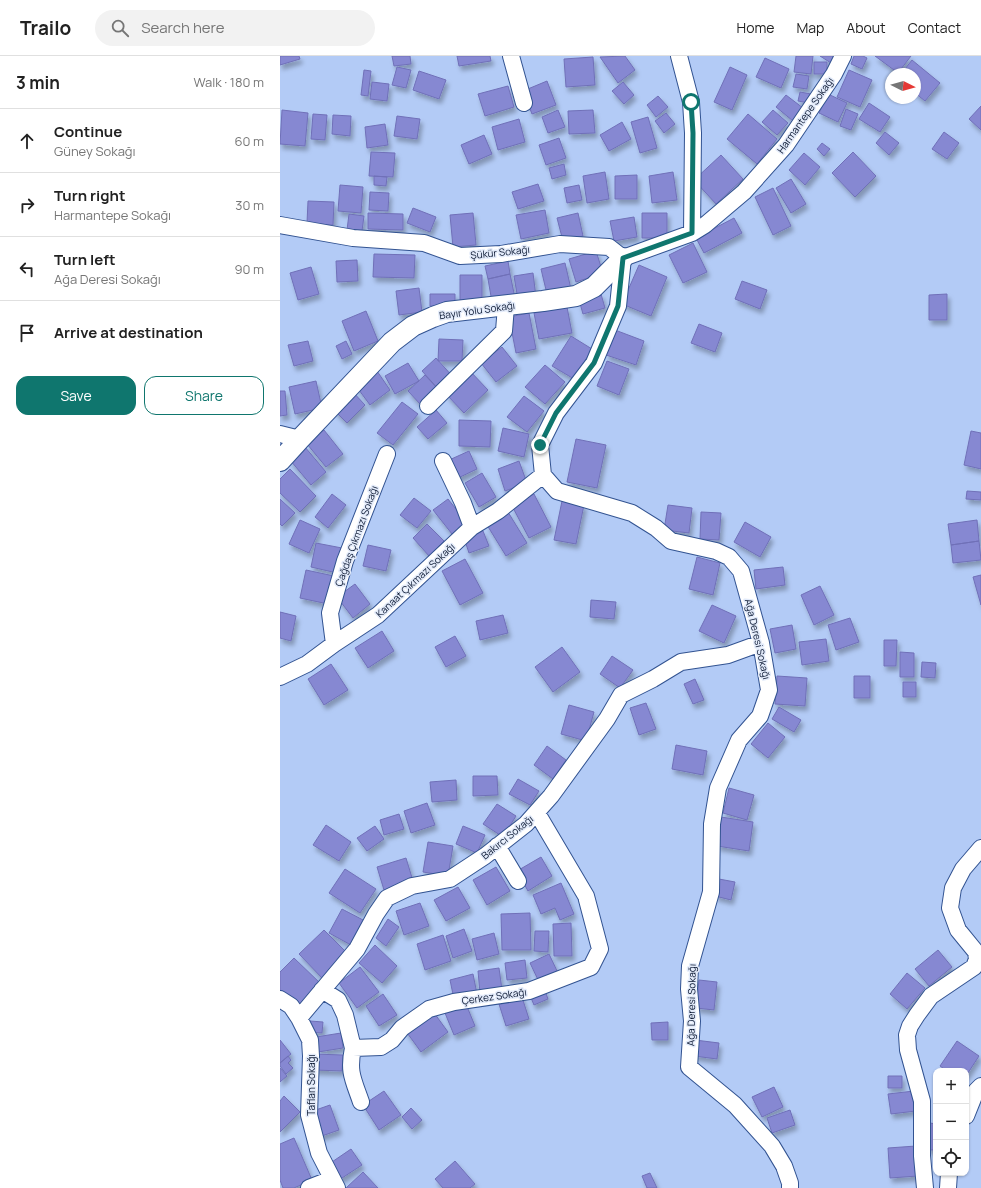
<!DOCTYPE html>
<meta charset="utf-8">
<style>
:root{--surface:#fff;--page:#f2f2f2;--text:#222;--muted:#767676;--line:#e0e0e0;--accent:#0f766e}
body{margin:0;font-family:Manrope,sans-serif;background:var(--page);color:var(--text)}
.controls{position:absolute;right:12px;bottom:12px;display:grid;overflow:hidden;border-radius:8px;box-shadow:0 1px 3px #0004}
.controls button{width:36px;height:36px;display:grid;place-items:center;padding:0;border:0;border-bottom:1px solid var(--line);background:var(--surface);color:var(--text);font:20px sans-serif}
.compass{position:absolute;left:605px;top:12px;width:36px;height:36px;border-radius:50%;background:var(--surface);box-shadow:0 1px 3px #0004;rotate:96deg}
.stop{position:absolute;width:12px;height:12px;margin:-9px;border:3px solid #0f766e;border-radius:50%;background:#fff}
.stop.end{background:#0f766e;border-color:#fff;box-shadow:0 1px 4px #0008}
.list{margin:0;padding:0;list-style:none}
h2{display:flex;justify-content:space-between;align-items:center;height:52px;margin:0;padding:0 16px;font-size:17px}
h2 small{font-size:13px;font-weight:400;color:var(--muted)}
.list li{display:grid;grid-template-columns:26px 1fr auto;gap:12px;align-items:center;box-sizing:border-box;height:64px;padding:0 16px;border-top:1px solid var(--line)}
.list b{display:block;font-size:15px;white-space:nowrap}
.list p{margin:0;font-size:13px;white-space:nowrap;color:var(--muted)}
.list em{font-size:13px;font-style:normal;color:var(--muted)}
.actions{display:flex;gap:8px;padding:12px 16px}
.actions a{flex:1;padding:9px 0;border:1px solid var(--accent);border-radius:12px;text-align:center;font-size:14px;color:var(--accent)}
.actions .main{background:var(--accent);color:#fff}
.icon{flex:none;width:22px;height:22px;fill:none;stroke:currentColor;stroke-width:2;stroke-linecap:round;stroke-linejoin:round}
.map{position:relative;flex:none;width:701px;height:1132px;overflow:hidden}
header{display:flex;align-items:center;gap:24px;box-sizing:border-box;height:56px;padding:0 20px;background:var(--surface);border-bottom:1px solid var(--line)}
header strong{font-size:19px}
nav{display:flex;gap:22px;margin-inline-start:auto;font-size:14px}
.search{width:280px;height:36px;background:var(--page);display:flex;align-items:center;gap:10px;box-sizing:border-box;padding:0 14px;border-radius:22px;color:var(--muted);font-size:15px}
main{display:flex}
aside{flex:1;background:var(--surface)}
.map>svg:first-child{display:block}
.building{fill:#8688d2;stroke:#7070b8;filter:url(#shadow)}
.lines{fill:none;stroke-linecap:round;stroke-linejoin:round}
.minor-casing{stroke:#325391;stroke-width:18}
.tertiary-casing{stroke:#325391;stroke-width:22}
.minor{stroke:#fff;stroke-width:16}
.tertiary{stroke:#fff;stroke-width:20}
.route{stroke:#0f766e;stroke-width:5}
.labels{text-anchor:middle;dominant-baseline:central;stroke-width:3;stroke-linejoin:round;paint-order:stroke}
.street-label{font-size:10px;fill:#0b1832;stroke:#e3ebfa}
</style>
<header>
<strong>Trailo</strong>
<div class="search"><svg class="icon" aria-label="search" viewBox="0 0 24 24"><circle cx="10" cy="10" r="6"/><path d="M15 15l6 6"/></svg>Search here</div>
<nav><a>Home</a><a>Map</a><a>About</a><a>Contact</a></nav>
</header>
<main>
<aside>
<h2>3 min<small>Walk · 180 m</small></h2>
<ul class="list">
<li><svg class="icon" aria-label="ahead" viewBox="0 0 24 24"><path d="M12 20V5M6 11l6-6 6 6"/></svg><div><b>Continue</b><p>Güney Sokağı</p></div><em>60 m</em></li>
<li><svg class="icon" aria-label="right" viewBox="0 0 24 24"><path d="M7 20v-9h11M14 6l5 5-5 5"/></svg><div><b>Turn right</b><p>Harmantepe Sokağı</p></div><em>30 m</em></li>
<li><svg class="icon" aria-label="left" viewBox="0 0 24 24"><path d="M17 20v-9H6M10 6l-5 5 5 5"/></svg><div><b>Turn left</b><p>Ağa Deresi Sokağı</p></div><em>90 m</em></li>
<li><svg class="icon" aria-label="arrive" viewBox="0 0 24 24"><path d="M6 21V4h12l-3 4 3 4H6"/></svg><div><b>Arrive at destination</b></div></li>
</ul>
<div class="actions"><a class="main">Save</a><a>Share</a></div>
</aside>
<div class="map">
<svg width="701" height="1132" viewBox="0 0 701 1132">
<defs>
<filter id="shadow"><feDropShadow dx="2.5" dy="4.5" stdDeviation="2" flood-color="#0004"/></filter>
</defs>
<rect width="100%" height="100%" fill="#b3cbf6"/>
<path class="building" d="M0,0H19L20,3L0,9Z
M112,0H130L131,8L114,10Z
M177,0H210L211,5L179,10Z
M345,0L355,14L338,27L320,1Z
M516,0H533L531,18L514,16Z
M540,0H556L551,7Z
M574,0H583L587,2L582,13L571,8Z
M595,0H631L618,17Z
M313,1L315,29L286,31L284,3Z
M485,2L509,13L501,32L476,21Z
M632,4L660,27L645,45L635,37V18H621Z
M534,6H547V18H534Z
M117,11L131,14L126,32L112,29Z
M450,11L467,19L452,54L434,46Z
M84,14L91,15L88,40L81,39Z
M569,14L592,24L580,51L557,41Z
M139,15L166,24L159,43L133,34Z
M516,18L529,20L527,33L513,31Z
M267,25L276,49L252,58L243,35Z
M92,26L109,28L107,45L90,43Z
M343,26L354,39L344,48L332,35Z
M228,30L234,51L205,60L198,38Z
M520,36L531,38L529,47L518,45Z
M548,38L567,47L558,66L539,57Z
M506,39L523,52L513,65L496,51Z
M378,40L388,51L376,61L367,49Z
M589,47L610,61L600,76L579,63Z
M701,50V74L689,63Z
M566,53L578,58L571,74L560,70Z
M2,54L28,57L25,90L0,88Z
M278,54L285,71L268,77L262,61Z
M313,54L315,77L289,78L288,55Z
M493,54L508,67L497,79L482,66Z
M386,57L395,68L384,77L375,65Z
M33,58L47,59L45,84L31,83Z
M468,58L497,83L477,108L447,83Z
M53,59L71,60L70,80L52,78Z
M117,60L140,63L137,83L114,80Z
M368,61L377,92L360,97L351,66Z
M239,63L245,86L218,94L212,71Z
M342,66L351,83L329,95L320,79Z
M105,68L108,89L87,92L85,71Z
M605,76L619,87L609,99L596,87Z
M664,76L679,87L667,103L652,93Z
M204,79L212,98L189,108L181,89Z
M279,82L286,102L266,109L259,89Z
M542,87L550,93L544,100L537,93Z
M91,96L115,97L113,121L89,120Z
M573,96L596,120L575,141L552,117Z
M524,97L540,111L525,129L509,114Z
M441,99L463,123L436,148L414,124Z
M284,108L286,119L272,123L269,112Z
M325,116L329,143L307,147L303,120Z
M393,116L397,144L372,147L369,120Z
M357,119V143H335V120Z
M94,120L107,121L106,130L94,129Z
M511,123L526,148L511,157L496,132Z
M258,128L264,145L238,153L232,136Z
M60,129L83,131L81,157L58,155Z
M299,129L302,144L287,147L284,132Z
M493,132L511,170L493,179L475,141Z
M90,136L109,137L108,155L89,154Z
M28,145L54,146L53,169L27,167Z
M133,152L156,161L150,176L127,167Z
M265,154L269,177L241,183L236,159Z
M88,157L123,158V174L88,173Z
M193,157L196,189L173,191L170,159Z
M298,157L303,180L283,185L277,162Z
M362,157H387V182H362Z
M69,158L84,160L82,175L67,174Z
M354,161L357,181L334,185L330,165Z
M454,162L462,177L424,197L416,182Z
M413,187L427,216L403,227L389,199Z
M316,195L323,217L296,226L289,203Z
M94,198L135,199L134,222L93,221Z
M77,204L78,225L57,226L56,205Z
M228,205L230,218L208,223L205,210Z
M285,207L291,233L267,238L261,213Z
M359,209L387,221L371,260L342,248Z
M31,211L39,238L18,244L10,217Z
M253,217L256,241L238,244L234,220Z
M230,218L235,242L212,246L208,223Z
M180,219H202V249H180Z
M462,225L487,234L480,253L455,243Z
M139,232L142,256L119,259L116,235Z
M150,238H175V250H150Z
M321,238L325,252L303,258L299,244Z
M667,238V264H649V239Z
M287,251L292,277L259,283L254,257Z
M86,255L98,285L74,295L62,265Z
M249,257L256,293L236,297L229,261Z
M419,268L442,277L435,296L411,287Z
M335,274L364,285L356,309L326,299Z
M291,280L312,293L294,323L272,310Z
M159,283L183,284L182,305H158Z
M28,285L33,305L14,310L8,289Z
M66,285L72,298L62,303L56,290Z
M222,291L237,310L216,326L201,307Z
M156,302L174,322L160,335L142,315Z
M327,305L349,313L339,339L317,330Z
M128,307L139,325L115,338L105,320Z
M265,309L285,326L265,348L245,331Z
M97,315L110,334L90,349L76,330Z
M190,315L208,334L184,357L166,338Z
M145,319L157,332L140,348L128,335Z
M36,325L42,352L15,358L9,331Z
M0,335H5L7,359L0,360Z
M72,335L85,349L67,367L54,354Z
M244,340L264,355L247,376L227,361Z
M122,346L138,358L113,389L97,377Z
M156,354L167,367L148,383L137,371Z
M179,364L211,365L210,391L179,390Z
M223,372L249,378L244,401L218,395Z
M44,374L63,398L46,411L27,388Z
M691,375L701,377V413L684,409Z
M296,383L326,389L317,432L287,426Z
M25,391L46,416L31,429L10,404Z
M189,395L197,413L176,423L167,405Z
M239,405L247,427L225,435L218,413Z
M10,413L36,440L20,456L0,437V423Z
M202,417L216,441L199,451L185,427Z
M687,435L701,436V444L686,443Z
M52,438L66,449L48,472L35,461Z
M254,438L271,471L249,482L232,450Z
M134,442L151,455L137,472L120,459Z
M0,443L15,457L2,470L0,468Z
M168,443L187,467L172,478L153,454Z
M282,445L304,449L296,488L274,484Z
M388,449L412,452L409,477L384,474Z
M228,456L247,487L226,500L207,469Z
M421,456L441,457L439,484L420,483Z
M20,464L40,473L29,497L9,488Z
M697,464L699,485L671,489L668,468Z
M465,466L491,481L480,501L454,486Z
M147,468L164,485L149,500L133,482Z
M203,475L209,490L189,497L184,482Z
M699,485L701,504L673,507L671,489Z
M36,487L62,492L57,517L31,511Z
M88,489L111,494L106,515L83,510Z
M417,501L440,507L433,539L409,533Z
M185,503L203,537L180,549L162,515Z
M503,511L505,529L476,533L474,514Z
M26,514L54,520L48,548L20,542Z
M701,519V549L693,521Z
M75,528L90,548L73,562L57,541Z
M540,530L554,559L534,569L521,539Z
M311,544L336,546L334,563L310,561Z
M432,549L456,560L444,587L419,575Z
M0,556L16,560L11,585L0,582Z
M223,559L228,577L200,584L196,565Z
M570,562L579,586L556,594L548,569Z
M512,569L516,593L495,597L490,573Z
M102,575L114,595L88,612L75,592Z
M175,580L186,600L166,611L155,591Z
M546,583L549,605L522,609L519,586Z
M604,584H617L616,610H604Z
M282,591L300,616L273,636L255,611Z
M620,596L634,597V621H620Z
M332,600L353,614L340,632L320,618Z
M642,606L656,607L655,622L641,621Z
M51,608L68,634L44,649L28,623Z
M497,620L527,622L525,650L495,648Z
M574,620H590V642H574Z
M415,623L424,644L413,648L404,628Z
M623,626H636V641H623Z
M366,647L376,673L359,679L350,652Z
M289,649L314,656L306,685L281,678Z
M499,651L521,664L514,676L492,663Z
M488,667L505,681L488,702L471,688Z
M396,689L427,695L423,719L392,713Z
M267,690L286,704L273,723L254,709Z
M193,720H217L218,739L193,740Z
M238,723L259,735L250,749L229,738Z
M176,724L177,744L152,746L150,726Z
M449,732L474,739L467,764L443,757Z
M147,747L155,769L131,777L124,755Z
M217,748L236,760L223,781L203,768Z
M119,758L124,773L104,779L100,764Z
M441,761L473,766L469,795L437,790Z
M46,769L71,786L59,805L33,789Z
M95,770L104,783L87,795L77,782Z
M183,770L205,779L197,797L176,788Z
M148,786L173,790L168,820L143,816Z
M261,801L272,820L248,835L237,815Z
M126,802L133,825L104,834L97,811Z
M216,811L230,835L207,849L193,824Z
M65,813L96,833L80,857L49,837Z
M439,823L455,826L451,844L435,840Z
M281,827L294,858L280,864L275,852L261,858L253,839Z
M178,831L190,852L166,865L154,844Z
M140,847L149,870L124,879L116,855Z
M62,853L85,865L71,889L49,877Z
M250,857L251,894H222L221,858Z
M108,863L119,871L106,890L96,882Z
M291,867L292,900H274L273,868Z
M184,873L192,895L173,902L166,880Z
M44,874L67,897L42,922L19,898Z
M255,875H269L268,896L254,895Z
M214,877L219,898L197,904L192,883Z
M163,879L171,905L145,914L137,888Z
M95,889L117,910L102,927L79,907Z
M658,894L672,911L649,930L635,913Z
M269,898L279,919L260,928L250,907Z
M14,902L40,927L17,951L0,934V916Z
M245,904L247,922L227,924L225,907Z
M80,911L99,936L77,952L59,927Z
M219,912L222,934L200,937L198,915Z
M627,917L645,932L627,953L610,938Z
M193,918L197,938L174,943L170,924Z
M419,924L437,926L434,954L416,952Z
M264,932L268,943L254,949L249,937Z
M103,938L117,959L99,970L86,950Z
M241,938L249,963L226,970L218,945Z
M186,948L195,970L174,979L165,957Z
M152,954L168,976L141,996L125,974Z
M30,965L43,966L42,977L28,976Z
M388,966V984H372L371,967Z
M61,977L63,992L38,996L36,981Z
M0,984L11,998L0,1007Z
M415,984L439,987L437,1003L414,1000Z
M677,985L699,1000L686,1020V1015H667L660,1010Z
M34,998L63,999L62,1015L34,1014Z
M8,1000L11,1004L8,1007L13,1012L6,1018L0,1010V1007Z
M0,1012L7,1020L0,1026Z
M608,1020H622V1032H608Z
M494,1031L503,1051L482,1061L472,1041Z
M104,1035L121,1059L99,1074L83,1049Z
M634,1035L636,1055L611,1058L608,1038Z
M4,1040L20,1056L0,1076V1045Z
M50,1049L59,1074L39,1081L30,1056Z
M131,1052L142,1064L132,1073L122,1061Z
M510,1054L515,1069L492,1077L487,1062Z
M650,1067L656,1068V1094H648Z
M14,1082L32,1124L14,1132H3L0,1124V1088Z
M636,1090L638,1120L610,1122L608,1092Z
M71,1093L82,1109L59,1124L49,1108Z
M175,1105L195,1128L190,1132H163L155,1123Z
M83,1116L98,1132H66Z
M370,1117L377,1132H367L362,1120Z"/>
<g class="lines">
<defs>
<path id="minor" d="M231,0L244,47
M399,0L411,46L413,77L412,177
M0,169L73,182L144,187L180,200L221,198L280,188L329,191L343,202
M343,202L338,250L314,307L276,357L260,389L263,419L277,435L352,457L376,472L391,485L436,495L449,501L461,515L481,587L489,634L480,660L459,684L438,732L432,768L431,836L410,910L409,933L412,965L409,1011L455,1049L492,1090L504,1110L510,1127V1132
M343,202L412,177L425,169L464,136L506,89L554,18L563,0
M148,350L224,275L226,250
M0,378L20,383
M163,405L183,447L192,471
M54,588L50,557L65,505L107,398
M0,621L27,608L54,588L98,559L192,471L218,455L263,419
M217,790L238,825
M42,934L58,944L65,959L73,992L101,991L112,984L122,972L149,953L174,946L249,935L311,911L320,893L306,840L257,757
M0,943L11,950L19,962L30,984L31,1000L29,1059L39,1097L57,1132
M19,962L77,893L96,858L107,842L132,830L170,823L205,800L246,768L271,740L327,663L341,639L373,623L401,606L448,599L481,587
M73,992C68,1016 73,1023 81,1046
M686,1060L696,1035L701,1030
M29,1132L52,1123
M645,1132L642,1100V1045L628,994L627,979L630,970L637,959L651,940L694,911L697,903L696,896L678,874L670,852L673,832L683,813L701,792
M668,1132L669,1117"/>
<path id="tertiary" d="M0,405L20,383L112,286L133,270L153,261L167,256L263,245L296,240L314,231L343,202"/>
</defs>
<use href="#minor" class="minor-casing"/>
<use href="#tertiary" class="tertiary-casing"/>
<use href="#minor" class="minor"/>
<use href="#tertiary" class="tertiary"/>
</g>
<g class="lines">
<path class="route" d="M260,389L276,357L314,307L338,250L343,202L412,177L413,77L411,46"/>
</g>
<g class="labels">
<g class="street-label">
<text transform="translate(525 59) rotate(-55)">Harmantepe Sokağı</text>
<text transform="translate(220 196) rotate(-6)">Şükür Sokağı</text>
<text transform="translate(197 254) rotate(-8)">Bayır Yolu Sokağı</text>
<text transform="translate(76 480) rotate(-70)">Çağdaş Çıkmazı Sokağı</text>
<text transform="translate(135 524) rotate(-43)">Kanaat Çıkmazı Sokağı</text>
<text transform="translate(478 583) rotate(77)">Ağa Deresi Sokağı</text>
<text transform="translate(227 781) rotate(-39)">Bakırcı Sokağı</text>
<text transform="translate(214 940) rotate(-8)">Çerkez Sokağı</text>
<text transform="translate(411 949) rotate(-89)">Ağa Deresi Sokağı</text>
<text transform="translate(31 1029) rotate(-90)">Taflan Sokağı</text>
</g>
</g>
</svg>
<div class="controls">
<button>+</button>
<button>−</button>
<button><svg class="icon" aria-label="locate" viewBox="0 0 24 24"><circle cx="12" cy="12" r="6"/><path d="M12 2v4M12 18v4M2 12h4M18 12h4"/></svg></button>
</div>
<svg class="compass" viewBox="-18 -18 36 36"><path d="M0-13l5 13h-10z" fill="#e53935"/><path d="M0 13l5-13h-10z" fill="#767676"/></svg>
<div class="stop" style="left:411px;top:46px"></div>
<div class="stop end" style="left:260px;top:389px"></div>
</div>
</main>
